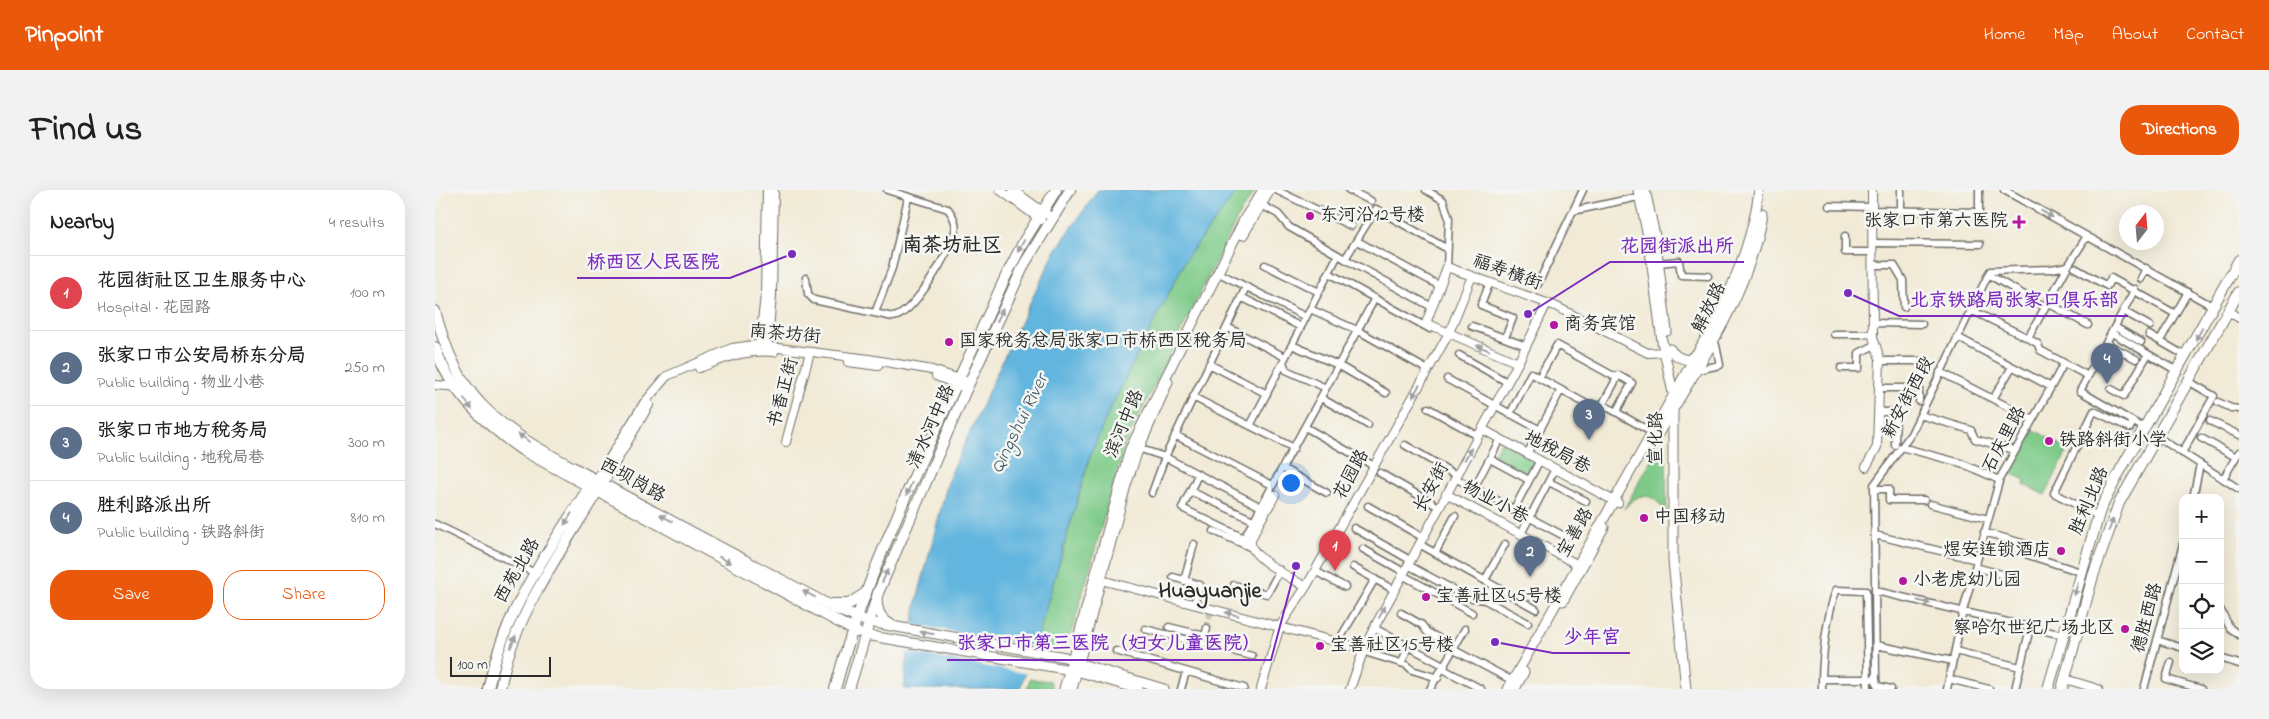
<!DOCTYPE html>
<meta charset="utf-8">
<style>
:root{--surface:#fff;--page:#f2f2f2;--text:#202124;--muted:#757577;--line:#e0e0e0;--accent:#ea580c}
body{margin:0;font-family:"Indie Flower","LXGW WenKai TC",sans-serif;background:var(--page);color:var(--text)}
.controls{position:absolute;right:15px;bottom:15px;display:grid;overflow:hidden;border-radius:10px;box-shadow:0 5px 20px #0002}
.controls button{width:45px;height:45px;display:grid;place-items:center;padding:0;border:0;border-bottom:1px solid var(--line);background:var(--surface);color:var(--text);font:25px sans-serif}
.compass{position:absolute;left:1684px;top:15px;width:45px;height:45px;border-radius:50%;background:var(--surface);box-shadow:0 5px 20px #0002;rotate:16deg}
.scale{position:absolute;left:15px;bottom:12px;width:101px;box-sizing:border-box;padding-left:5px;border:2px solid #2b2b2b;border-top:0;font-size:14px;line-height:18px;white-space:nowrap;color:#2b2b2b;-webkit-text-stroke:4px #f6f6f2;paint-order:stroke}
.you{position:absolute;left:855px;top:292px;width:18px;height:18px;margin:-12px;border:4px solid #fff;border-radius:50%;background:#1a73e8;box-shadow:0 0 0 8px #1a73e833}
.badge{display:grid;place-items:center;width:32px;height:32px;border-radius:50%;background:var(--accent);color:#fff;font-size:16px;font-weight:700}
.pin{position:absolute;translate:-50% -41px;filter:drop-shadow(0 1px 2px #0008)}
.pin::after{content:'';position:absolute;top:26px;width:18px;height:15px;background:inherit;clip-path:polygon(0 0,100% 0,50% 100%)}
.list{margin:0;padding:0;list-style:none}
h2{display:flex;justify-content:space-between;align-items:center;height:65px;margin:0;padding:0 20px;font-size:21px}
h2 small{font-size:16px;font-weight:400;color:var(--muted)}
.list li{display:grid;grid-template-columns:32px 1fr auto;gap:15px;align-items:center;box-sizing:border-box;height:75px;padding:0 20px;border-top:1px solid var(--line)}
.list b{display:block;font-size:19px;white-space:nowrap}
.list p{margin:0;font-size:16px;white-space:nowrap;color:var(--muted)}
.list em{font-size:16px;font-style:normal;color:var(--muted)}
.actions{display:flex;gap:10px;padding:15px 20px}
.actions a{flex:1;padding:11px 0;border:1px solid var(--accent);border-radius:20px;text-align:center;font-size:18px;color:var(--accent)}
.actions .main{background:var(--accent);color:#fff}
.icon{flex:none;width:28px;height:28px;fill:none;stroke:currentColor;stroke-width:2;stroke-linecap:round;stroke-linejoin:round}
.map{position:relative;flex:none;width:1804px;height:499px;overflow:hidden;border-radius:20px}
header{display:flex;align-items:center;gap:30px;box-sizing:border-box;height:70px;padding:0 25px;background:var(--accent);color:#fff}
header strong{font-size:24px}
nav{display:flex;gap:28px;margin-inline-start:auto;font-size:18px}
.intro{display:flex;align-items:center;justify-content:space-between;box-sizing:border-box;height:120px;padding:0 30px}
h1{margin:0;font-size:35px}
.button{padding:12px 22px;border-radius:20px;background:var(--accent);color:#fff;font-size:18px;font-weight:700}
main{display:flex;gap:30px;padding:0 30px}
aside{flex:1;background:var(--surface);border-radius:20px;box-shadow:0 5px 20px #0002}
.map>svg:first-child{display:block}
.green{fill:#7ecb89;stroke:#547b5a}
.water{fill:#62b5de;stroke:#467084}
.pier{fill:#f1ead6}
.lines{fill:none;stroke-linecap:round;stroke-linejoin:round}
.minor-tunnel{stroke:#c9c4b4;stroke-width:6;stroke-dasharray:6 3;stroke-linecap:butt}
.minor-casing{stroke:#706e67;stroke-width:9}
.tertiary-casing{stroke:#706e67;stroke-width:10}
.secondary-casing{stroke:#706e67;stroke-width:11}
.primary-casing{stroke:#706e67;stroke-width:12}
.trunk-casing{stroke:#706e67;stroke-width:12}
.minor{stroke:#fff;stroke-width:6}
.tertiary{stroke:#fff;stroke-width:8}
.secondary{stroke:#fff;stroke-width:9}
.primary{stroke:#fff;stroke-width:10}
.trunk{stroke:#fff;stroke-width:10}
.oneway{fill:#a0a0a0}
.poi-dot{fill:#b5179e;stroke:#f6f6f2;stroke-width:2}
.labels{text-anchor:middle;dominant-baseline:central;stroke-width:5;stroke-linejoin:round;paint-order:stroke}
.poi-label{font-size:18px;fill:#2b2b2b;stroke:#f6f6f2;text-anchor:start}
.street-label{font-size:18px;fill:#2b2b2b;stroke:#f6f6f2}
.water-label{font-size:19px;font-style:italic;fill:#3e5b6a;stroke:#f6f6f2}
.quarter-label{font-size:20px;font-weight:bold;fill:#2b2b2b;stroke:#f6f6f2}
.district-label{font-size:22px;font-weight:bold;fill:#2b2b2b;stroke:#f6f6f2}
.leader{fill:none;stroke:#7b2cbf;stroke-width:2}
.callout-dot{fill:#7b2cbf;stroke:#f6f6f2;stroke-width:2}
.callout-label{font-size:19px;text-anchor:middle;font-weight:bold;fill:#7b2cbf;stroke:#f6f6f2;stroke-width:5;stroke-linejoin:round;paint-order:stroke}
</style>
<header>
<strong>Pinpoint</strong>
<nav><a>Home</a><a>Map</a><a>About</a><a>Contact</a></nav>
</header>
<div class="intro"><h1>Find us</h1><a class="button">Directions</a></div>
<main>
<aside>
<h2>Nearby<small>4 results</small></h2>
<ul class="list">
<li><span class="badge" style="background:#e0444e">1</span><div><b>花园街社区卫生服务中心</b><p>Hospital · 花园路</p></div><em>100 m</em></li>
<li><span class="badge" style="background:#5c6f8a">2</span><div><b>张家口市公安局桥东分局</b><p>Public building · 物业小巷</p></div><em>250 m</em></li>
<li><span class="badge" style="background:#5c6f8a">3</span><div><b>张家口市地方税务局</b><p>Public building · 地税局巷</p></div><em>300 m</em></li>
<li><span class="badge" style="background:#5c6f8a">4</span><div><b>胜利路派出所</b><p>Public building · 铁路斜街</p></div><em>810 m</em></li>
</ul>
<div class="actions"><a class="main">Save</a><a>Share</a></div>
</aside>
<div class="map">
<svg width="1804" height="499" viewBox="0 0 1804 499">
<rect width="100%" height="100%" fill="#f6f6f2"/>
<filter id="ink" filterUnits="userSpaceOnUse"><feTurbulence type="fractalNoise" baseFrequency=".02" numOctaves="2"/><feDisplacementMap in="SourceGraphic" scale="10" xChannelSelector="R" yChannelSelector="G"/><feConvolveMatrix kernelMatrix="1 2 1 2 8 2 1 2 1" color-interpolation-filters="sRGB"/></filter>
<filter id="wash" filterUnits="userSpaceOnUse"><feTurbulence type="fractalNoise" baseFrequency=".0096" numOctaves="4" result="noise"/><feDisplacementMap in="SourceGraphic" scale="20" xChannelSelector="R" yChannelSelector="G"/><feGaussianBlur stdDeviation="1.12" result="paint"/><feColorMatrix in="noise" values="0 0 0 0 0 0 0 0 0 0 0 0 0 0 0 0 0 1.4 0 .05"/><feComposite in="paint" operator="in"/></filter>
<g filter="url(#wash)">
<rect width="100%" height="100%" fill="#f1ead6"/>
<path class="green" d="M803,0H821L805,23L690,254L637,441C628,460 618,459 600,456L655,266L674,221L751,69Z
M1598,239L1633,260L1610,305L1589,295L1590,290L1573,282Z
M1228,250L1231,254L1232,328C1224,305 1206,297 1189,319Z
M1066,252L1102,271L1093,287L1057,268Z
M595,489L615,491L618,499H592Z"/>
<path class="water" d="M663,0H803L751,69L674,221L655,266L604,442L585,499H469L472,466L482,410L514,288L580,143L621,60Z"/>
<path class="pier" d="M475,434L602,456L593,484L470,462Z"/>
</g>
<g filter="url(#ink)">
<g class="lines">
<path class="minor-tunnel" d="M1032,150L1037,136
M772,438L775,423"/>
<defs>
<path id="minor" d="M841,0L916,36
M914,0L936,11
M991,0L1008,10L1014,28L1012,77
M1569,0L1779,117
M823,13L843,24L854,37L903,65
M1394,16L1437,17
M1437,20L1544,22V0
M1466,20V0
M1138,21L1208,6
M1410,46V62H1437
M922,51L1005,96
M1437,53L1545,54
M910,69L997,117
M1223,73L1244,71L1246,85L1273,86
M830,75L884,102
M1438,75H1459L1468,90L1469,117
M1640,78L1672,96L1676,88L1737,122
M782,82L871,127
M894,83L995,139
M1554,85L1607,115
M371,88L373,104L379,110L458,127C477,126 517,60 520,41C522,34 518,25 513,19L452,0
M1706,89L1711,78
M1055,92L1046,115L1078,128L1070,148
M1103,94L1148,0
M811,97L730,267L826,317
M1700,99L1645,201L1709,238
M806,107L866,137
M1613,113L1653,135
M875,119L922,140L993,180
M1536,120L1593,148L1603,154L1605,160L1653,186
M1688,121L1715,136
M440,123L457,78L473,8
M1438,133L1487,134
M1734,135L1753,102
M1037,136L1091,156
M792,137L850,167
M1680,137L1706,152
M1677,143L1742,181
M1399,144H1438
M1714,145L1751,166
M1593,148L1633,76
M1725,151L1732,138
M1671,153L1701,169
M857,155L903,175L951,203
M1024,165L1072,192
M1445,171H1491
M774,174L832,204
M1406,178H1424V163L1440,155
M1267,179L1285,175L1281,155
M1505,182L1597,229
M1012,189L1105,240
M1616,197L1629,173
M891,198L851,180L848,172L903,65L910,69L941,19L1009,57
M1444,198H1484V211
M1676,199L1689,206L1713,164
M1126,200L1164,221L1182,188
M758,207L859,258
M886,208L933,235
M1558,209L1577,177
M1783,212L1796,218L1804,219
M1167,214L1181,222
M993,218L1043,246
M1443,222H1461L1460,255
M1075,224L1096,183L1104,188
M1485,225L1536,240L1540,249L1579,260
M1775,231L1804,245
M815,236L846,176L848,175
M870,237L939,276
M740,245L837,295
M1721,246L1804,299
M1766,248L1801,267
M970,255L1021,285
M700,257L730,267L717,303
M1466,257L1526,273L1564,290
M1747,263L1779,206L1753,191
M1092,264L1126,200L1104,188L1122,155L1182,188L1183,185L1197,193L1181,222L1216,242
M1055,269L1094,290
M847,278L892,303
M945,283L1004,317
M763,285L747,318L813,350
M1020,288L1131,347
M1788,289L1804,262
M1114,292L1151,311
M1039,298L1065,249
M1439,299H1454V310H1489
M755,301L818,330
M1758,308L1765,274
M1495,314L1553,329
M933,316L987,347
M1079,319L1105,270
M1663,326L1619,303L1659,221L1695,238L1698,232
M0,334L102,384
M919,338L975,370
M779,341L817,358
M1549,342L1594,355L1593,365L1646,382
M1086,344L1120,279
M1440,345L1542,370
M809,348L940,108
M984,354L1101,419
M928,359L969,382
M1000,363L1020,326
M1747,366L1745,365L1748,354
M973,375L1032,407L1050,410L1093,433
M918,377L959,400
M1540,377L1570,385
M880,381L910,397
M738,387L765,395L759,414
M971,387L1037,423
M1050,390L1070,354
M749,391L759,354
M799,395L832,404L845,380
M1441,401L1628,445
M1785,419L1795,438L1804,445
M966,423L987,435L992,442L1020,457
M734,437L770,446L772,438
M939,438L1010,476
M710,439L817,466
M1722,450L1748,458
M903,452L940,389
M1441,455L1518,471
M1019,460L1080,492
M681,461L809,498
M1520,461L1585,477
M933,463L972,475L977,480L1003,488
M1785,468L1804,474
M1736,472L1731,489L1766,499
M967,473L973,456
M1008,479L1046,499
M1387,489C1388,458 1391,430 1401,400L1431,401L1433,499
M1514,489L1554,499
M746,499L751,482
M995,499L1030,439
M1387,499V489H1437
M1456,499L1442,496L1441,489L1439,295L1476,244L1555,81L1616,79L1633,76L1652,46
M1512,499L1528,421L1565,288L1616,197L1522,147
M1580,499L1595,438
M1709,499L1745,365"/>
<path id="tertiary" d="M565,0L606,30
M578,0L617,28
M1793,121L1804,128
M324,160L330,105L332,0
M332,160L337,106L339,0
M413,172L443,176
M1083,173L991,133L1012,77L1120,116L1213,163L1230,162
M264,178C291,168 310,159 339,162
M501,186L526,196
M0,195L23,197
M1047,239L1183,313
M351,252L375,162
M1431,277L1442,257L1445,169L1438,147L1437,0
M161,290L209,213L232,186L297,158L319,155L434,169L497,180L528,190
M168,294L214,215
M1011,304L1147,377
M840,305C834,318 820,337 816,351C813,367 858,389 871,397
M662,389L929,459
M1630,489L1663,499
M826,499L845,436L871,397L1014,143L1037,86
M915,499L929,459L939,438L1083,173L1112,113"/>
<path id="secondary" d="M1203,0L1213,46L1227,151L1238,203V371L1251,499
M1210,0L1220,46L1232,141
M808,45L835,0
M1235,159C1240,166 1244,168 1253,170L1261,164
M1214,259C1257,185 1313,110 1327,24
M442,408C442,419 445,429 456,434
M1128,411L1169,337
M434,432L630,467L643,473L729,499
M430,445L642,481L703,499
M629,499L695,259L810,28L828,0
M637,499L691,295L702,263L733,192
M1073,499L1287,119C1304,80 1319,43 1324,0
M1080,499L1089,482"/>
<path id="primary" d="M0,121C9,155 22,190 47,215C78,248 122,268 161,290C240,334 321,376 401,419L434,432
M0,157C15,202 50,234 87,260L422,442
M397,414H414L429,404
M53,499C69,421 112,363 154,297L159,292
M65,499C77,427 128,359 165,297
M400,499C420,422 451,351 483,278C512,215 541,151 570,88L589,51L621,0
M414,499L443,403L530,202L590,73L635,0"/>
<path id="trunk" d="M1613,499L1665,320L1685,281L1804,70
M1627,499L1658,386L1684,313L1804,102"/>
</defs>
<use href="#minor" class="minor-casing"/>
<use href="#tertiary" class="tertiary-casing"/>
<use href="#secondary" class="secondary-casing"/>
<use href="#primary" class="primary-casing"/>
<use href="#trunk" class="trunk-casing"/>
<use href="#minor" class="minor"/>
<use href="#tertiary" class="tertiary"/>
<use href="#secondary" class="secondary"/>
<use href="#primary" class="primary"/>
<use href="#trunk" class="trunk"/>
</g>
<defs><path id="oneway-solid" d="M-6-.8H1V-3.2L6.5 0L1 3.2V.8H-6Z" transform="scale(1.25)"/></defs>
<g class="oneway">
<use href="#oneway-solid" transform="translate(1612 24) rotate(29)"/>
<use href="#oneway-solid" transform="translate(586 56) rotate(118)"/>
<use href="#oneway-solid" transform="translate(565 125) rotate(-65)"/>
<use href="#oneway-solid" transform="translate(1764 144) rotate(120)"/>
<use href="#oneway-solid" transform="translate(1048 158) rotate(-157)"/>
<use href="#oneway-solid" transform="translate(981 201) rotate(119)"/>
<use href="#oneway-solid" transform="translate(33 214) rotate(54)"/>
<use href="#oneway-solid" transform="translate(89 248) rotate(-145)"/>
<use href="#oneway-solid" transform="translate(1033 264) rotate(-61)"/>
<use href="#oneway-solid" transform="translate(474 299) rotate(114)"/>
<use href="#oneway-solid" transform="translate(231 328) rotate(-152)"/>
<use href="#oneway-solid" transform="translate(133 329) rotate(122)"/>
<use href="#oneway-solid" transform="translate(1676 335) rotate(-69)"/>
<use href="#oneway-solid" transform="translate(290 370) rotate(28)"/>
<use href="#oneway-solid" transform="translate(450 386) rotate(-67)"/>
<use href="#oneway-solid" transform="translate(1641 399) rotate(106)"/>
<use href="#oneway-solid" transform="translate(374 404) rotate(-152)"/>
<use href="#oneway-solid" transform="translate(1489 412) rotate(13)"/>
<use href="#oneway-solid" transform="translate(947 422) rotate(-62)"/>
<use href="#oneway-solid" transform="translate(797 424) rotate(-165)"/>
<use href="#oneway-solid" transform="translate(492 443) rotate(-170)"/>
<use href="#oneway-solid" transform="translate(78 452) rotate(-67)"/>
</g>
</g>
<g class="poi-dot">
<circle cx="875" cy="26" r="5"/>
<path d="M1581.5 24.5h5v5h5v5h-5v5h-5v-5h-5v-5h5z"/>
<circle cx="1119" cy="135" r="5"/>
<circle cx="514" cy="152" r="5"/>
<circle cx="1614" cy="251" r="5"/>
<circle cx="1209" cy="328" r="5"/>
<circle cx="1626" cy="361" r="5"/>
<circle cx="1468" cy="391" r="5"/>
<circle cx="991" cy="407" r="5"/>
<circle cx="1690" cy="439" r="5"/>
<circle cx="885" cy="456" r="5"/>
</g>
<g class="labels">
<g class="poi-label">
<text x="885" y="26">东河沿12号楼</text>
<text x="1573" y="32" text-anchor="end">张家口市第六医院</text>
<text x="1129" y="135">商务宾馆</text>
<text x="524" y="152">国家税务总局张家口市桥西区税务局</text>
<text x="1624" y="251">铁路斜街小学</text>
<text x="1219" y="328">中国移动</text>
<text x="1616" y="361" text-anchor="end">煜安连锁酒店</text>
<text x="1478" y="391">小老虎幼儿园</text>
<text x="1001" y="407">宝善社区45号楼</text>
<text x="1680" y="439" text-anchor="end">察哈尔世纪广场北区</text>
<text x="895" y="456">宝善社区15号楼</text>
</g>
<g class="street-label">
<text transform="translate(1072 83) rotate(20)">福寿横街</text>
<text transform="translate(1275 118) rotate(-64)">解放路</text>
<text transform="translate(350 145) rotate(5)">南茶坊街</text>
<text transform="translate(349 203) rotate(-75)">书香正街</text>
<text transform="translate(1474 208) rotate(-62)">新安街西段</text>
<text transform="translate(690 234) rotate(-67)">滨河中路</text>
<text transform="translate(497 237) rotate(-66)">清水河中路</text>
<text transform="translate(1222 248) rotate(-90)">宣化路</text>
<text transform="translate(1570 250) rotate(-62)">石庆里路</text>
<text transform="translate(1122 263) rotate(28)">地税局巷</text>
<text transform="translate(917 285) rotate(-61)">花园路</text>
<text transform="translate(197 291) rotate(29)">西坝岗路</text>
<text transform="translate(997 298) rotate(-61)">长安街</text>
<text transform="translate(1655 311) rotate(-67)">胜利北路</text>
<text transform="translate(1060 313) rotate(28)">物业小巷</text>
<text transform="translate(1141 343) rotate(-60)">宝善路</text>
<text transform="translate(83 381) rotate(-60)">西苑北路</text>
<text transform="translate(1713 428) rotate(-75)">德胜西路</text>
</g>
<g class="water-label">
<text transform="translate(585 234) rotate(-64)">Qingshui River</text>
</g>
<g class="quarter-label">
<text x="517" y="56">南茶坊社区</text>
</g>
<g class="district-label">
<text x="775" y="402">Huayuanjie</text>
</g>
</g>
<path class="leader" d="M1093 124L1175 72H1309M357 64L295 88H142M1413 103L1464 126H1693M1060 452L1118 463H1195M861 376L836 470H512"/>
<g class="callout-dot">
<circle cx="1093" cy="124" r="5"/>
<circle cx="357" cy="64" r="5"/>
<circle cx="1413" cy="103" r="5"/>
<circle cx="1060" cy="452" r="5"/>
<circle cx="861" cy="376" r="5"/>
</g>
<g class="callout-label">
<text x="1242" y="62">花园街派出所</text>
<text x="218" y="78">桥西区人民医院</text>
<text x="1579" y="116">北京铁路局张家口俱乐部</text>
<text x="1157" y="453">少年宫</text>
<text x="674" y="459">张家口市第三医院（妇女儿童医院）</text>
</g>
</svg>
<div class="controls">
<button>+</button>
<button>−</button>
<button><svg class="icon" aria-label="locate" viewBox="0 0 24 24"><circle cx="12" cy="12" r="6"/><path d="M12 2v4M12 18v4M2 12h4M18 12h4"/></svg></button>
<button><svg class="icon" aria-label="layers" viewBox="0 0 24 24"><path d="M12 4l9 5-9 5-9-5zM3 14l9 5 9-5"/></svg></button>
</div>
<svg class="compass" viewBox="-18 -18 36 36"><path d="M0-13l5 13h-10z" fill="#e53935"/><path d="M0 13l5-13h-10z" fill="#757577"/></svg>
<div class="scale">100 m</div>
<div class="you"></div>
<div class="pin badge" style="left:900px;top:381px;background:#e0444e">1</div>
<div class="pin badge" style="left:1095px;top:387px;background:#5c6f8a">2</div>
<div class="pin badge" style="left:1154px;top:250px;background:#5c6f8a">3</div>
<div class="pin badge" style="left:1672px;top:194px;background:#5c6f8a">4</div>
</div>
</main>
